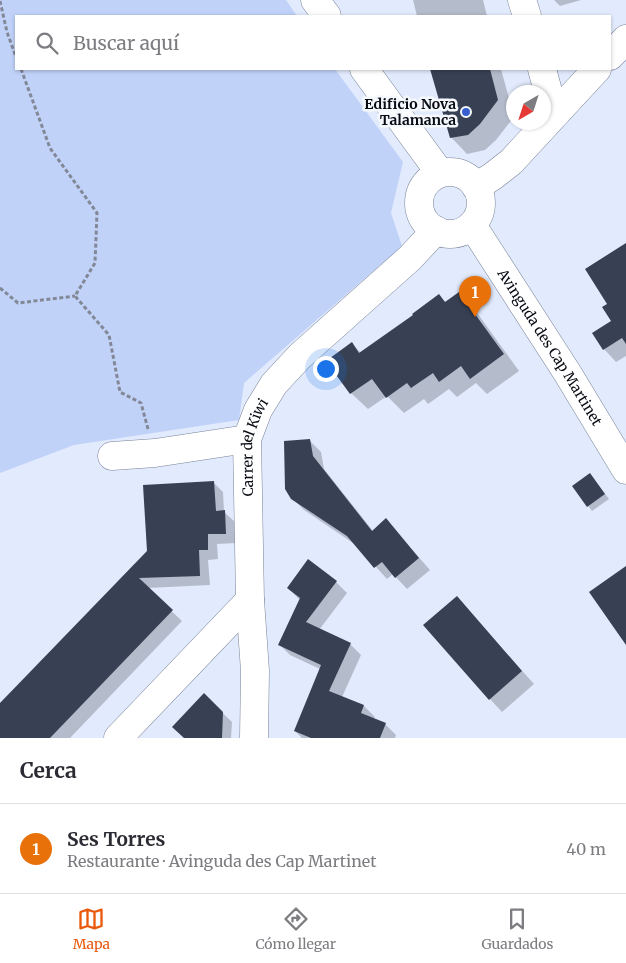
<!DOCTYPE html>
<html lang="es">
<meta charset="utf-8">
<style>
:root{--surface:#fff;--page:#f7f7f7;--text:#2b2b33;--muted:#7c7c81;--line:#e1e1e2;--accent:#ea580c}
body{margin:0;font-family:Merriweather,serif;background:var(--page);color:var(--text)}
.compass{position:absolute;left:506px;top:85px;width:45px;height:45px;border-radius:50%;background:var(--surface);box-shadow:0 1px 4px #0004;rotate:219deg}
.you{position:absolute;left:325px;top:368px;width:18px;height:18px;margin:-12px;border:4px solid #fff;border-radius:50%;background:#1a73e8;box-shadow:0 0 0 8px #1a73e833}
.badge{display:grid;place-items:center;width:32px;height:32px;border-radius:50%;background:var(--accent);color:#fff;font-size:16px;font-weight:700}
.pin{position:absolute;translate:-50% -41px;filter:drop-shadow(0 1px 2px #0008)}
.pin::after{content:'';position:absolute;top:26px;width:18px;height:15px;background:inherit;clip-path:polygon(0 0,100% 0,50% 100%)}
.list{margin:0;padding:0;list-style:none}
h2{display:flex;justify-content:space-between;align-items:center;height:65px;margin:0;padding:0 20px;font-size:21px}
h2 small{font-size:16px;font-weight:400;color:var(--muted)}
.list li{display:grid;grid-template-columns:32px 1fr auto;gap:15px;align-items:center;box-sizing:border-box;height:90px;padding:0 20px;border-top:1px solid var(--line)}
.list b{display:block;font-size:19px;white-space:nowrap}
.list p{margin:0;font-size:16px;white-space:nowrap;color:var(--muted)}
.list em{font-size:16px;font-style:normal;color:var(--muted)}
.icon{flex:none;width:28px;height:28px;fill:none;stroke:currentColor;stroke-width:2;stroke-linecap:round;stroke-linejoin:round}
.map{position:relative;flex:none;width:626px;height:738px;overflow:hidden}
.search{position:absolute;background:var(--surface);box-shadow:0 1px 4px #0004;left:15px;right:15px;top:15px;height:55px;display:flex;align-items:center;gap:12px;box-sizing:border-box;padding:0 18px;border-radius:0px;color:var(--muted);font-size:19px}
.sheet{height:155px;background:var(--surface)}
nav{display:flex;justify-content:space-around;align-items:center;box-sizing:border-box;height:70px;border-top:1px solid var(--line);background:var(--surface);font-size:14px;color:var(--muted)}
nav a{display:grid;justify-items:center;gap:2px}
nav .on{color:var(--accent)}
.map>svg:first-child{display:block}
.green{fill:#c1d2f9}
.shadow{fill:#0003}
.building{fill:#384153}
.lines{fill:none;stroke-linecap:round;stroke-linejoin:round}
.minor-casing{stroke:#798398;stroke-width:29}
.tertiary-casing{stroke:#798398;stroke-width:29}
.path{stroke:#828896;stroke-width:3;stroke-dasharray:4 2.5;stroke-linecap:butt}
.minor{stroke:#fff;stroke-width:28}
.tertiary{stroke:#fff;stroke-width:28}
.poi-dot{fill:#375dce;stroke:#f5f8fc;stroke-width:2}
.labels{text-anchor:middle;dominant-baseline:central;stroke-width:5;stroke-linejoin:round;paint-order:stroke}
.poi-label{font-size:14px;font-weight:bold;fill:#080b13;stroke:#f5f8fc;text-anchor:end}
.street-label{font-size:14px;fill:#080b13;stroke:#f5f8fc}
</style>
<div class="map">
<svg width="626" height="738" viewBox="0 0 626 738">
<rect width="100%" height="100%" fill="#e2eafd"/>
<path class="green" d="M0,0H286L297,16H16V69H335L403,162L391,213L402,246L244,383L239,420L74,445L0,473Z"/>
<path class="shadow" d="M413,0H483L487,16H417Z
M554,0H581L560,6Z
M432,69H501L514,117L496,140L485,150L467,154L451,137Z
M626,244V356L616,362L604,349L613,321L608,304Z
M459,294L475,310L519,371L487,394L476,383L457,397L449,389L428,404L424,399L404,413L387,396L368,409L351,393L352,344L361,353L415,316L439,296L446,303Z
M309,440L321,452L324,469L373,531L386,520L430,570L407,589L393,574L387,579L356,545L304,510L292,498Z
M590,474L609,499L592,511L573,486Z
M213,482L223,492L224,512L235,522L236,543L217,544L218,559L208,560L210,585L147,588L182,621L70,738H0V705Z
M336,582L347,593L319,630L350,644L361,655L342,697L364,706L375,717L373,720L385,724L396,735L395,738H302L295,731L320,669L290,655L279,644L300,600L288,588Z
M457,598L534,684L502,712L490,699Z
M204,695L232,722L231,738H185Z"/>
<path class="building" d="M430,69H490L498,100L480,124L468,135L450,138Z
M626,243V344L622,338L603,350L592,333L611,321L602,307L607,304L585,269Z
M459,292L504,354L470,379L461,366L439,382L433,373L411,388L407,383L386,398L372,379L350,394L326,361L352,342L359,353L413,315L412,314L439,294L445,302Z
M310,439L313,456L372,531L386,518L419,558L395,578L382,562L374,568L347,536L291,499L285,489L284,441Z
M590,473L605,494L587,507L572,486Z
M214,481L216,511L225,510L226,534H208V550H199L200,576L139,578L173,610L50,738H0V703L147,551L143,485Z
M308,559L337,581L306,622L351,643L329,691L364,705L361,713L386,723L380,738H311L294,731L321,665L278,645L300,598L287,588Z
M626,566V645L589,592Z
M457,596L522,671L489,700L423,625Z
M204,693L223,712L222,738H184L172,727Z"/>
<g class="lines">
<defs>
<g id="minor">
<path d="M522,0L527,16"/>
<path d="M542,69L554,114"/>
<path d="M112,456L155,453L247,439"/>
<path d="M118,738L250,600"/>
<path id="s1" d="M254,738L255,671L250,600L247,439L258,410L274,384L300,356L410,258L436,230"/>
</g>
<g id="tertiary">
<path d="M315,0L327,16"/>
<path d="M610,56L626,39"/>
<path d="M364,69L440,173"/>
<circle cx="450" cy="203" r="31"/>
<path d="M476,187L493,176L511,162L597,69"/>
<path id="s2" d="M472,225L568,374L626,470"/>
</g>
</defs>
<use href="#minor" class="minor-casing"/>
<use href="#tertiary" class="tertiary-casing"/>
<path class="path" d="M0,1L7,32L16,57
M21,69L50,148L97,213L95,263L75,296L109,335L120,392L141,403L148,429
M0,288L18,303L75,296"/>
<use href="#minor" class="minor"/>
<use href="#tertiary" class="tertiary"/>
</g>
<circle class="poi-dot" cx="466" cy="112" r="5"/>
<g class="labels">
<g class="poi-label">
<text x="456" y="104">Edificio Nova<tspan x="456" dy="16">Talamanca</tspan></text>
</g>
<g class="street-label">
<text stroke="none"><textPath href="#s2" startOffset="145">Avinguda des Cap Martinet</textPath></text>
<text stroke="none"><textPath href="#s1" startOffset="292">Carrer del Kiwi</textPath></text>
</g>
</g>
</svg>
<svg class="compass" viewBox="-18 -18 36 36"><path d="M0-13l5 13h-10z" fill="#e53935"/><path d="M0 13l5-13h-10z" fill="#7c7c81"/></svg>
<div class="you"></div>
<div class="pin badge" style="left:475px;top:317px;background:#e8710a">1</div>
<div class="search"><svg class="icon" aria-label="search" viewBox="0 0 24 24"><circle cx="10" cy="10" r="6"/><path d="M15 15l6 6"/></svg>Buscar aquí</div>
</div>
<section class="sheet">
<h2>Cerca<small></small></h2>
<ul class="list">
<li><span class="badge" style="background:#e8710a">1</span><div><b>Ses Torres</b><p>Restaurante · Avinguda des Cap Martinet</p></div><em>40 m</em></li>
</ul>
</section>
<nav>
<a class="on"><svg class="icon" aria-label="map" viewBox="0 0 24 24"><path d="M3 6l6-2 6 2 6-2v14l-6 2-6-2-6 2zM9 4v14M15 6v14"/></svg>Mapa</a>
<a><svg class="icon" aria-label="directions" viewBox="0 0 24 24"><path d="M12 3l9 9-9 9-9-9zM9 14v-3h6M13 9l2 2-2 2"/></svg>Cómo llegar</a>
<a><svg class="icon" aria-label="saved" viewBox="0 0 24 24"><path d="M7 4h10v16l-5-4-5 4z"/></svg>Guardados</a>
</nav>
